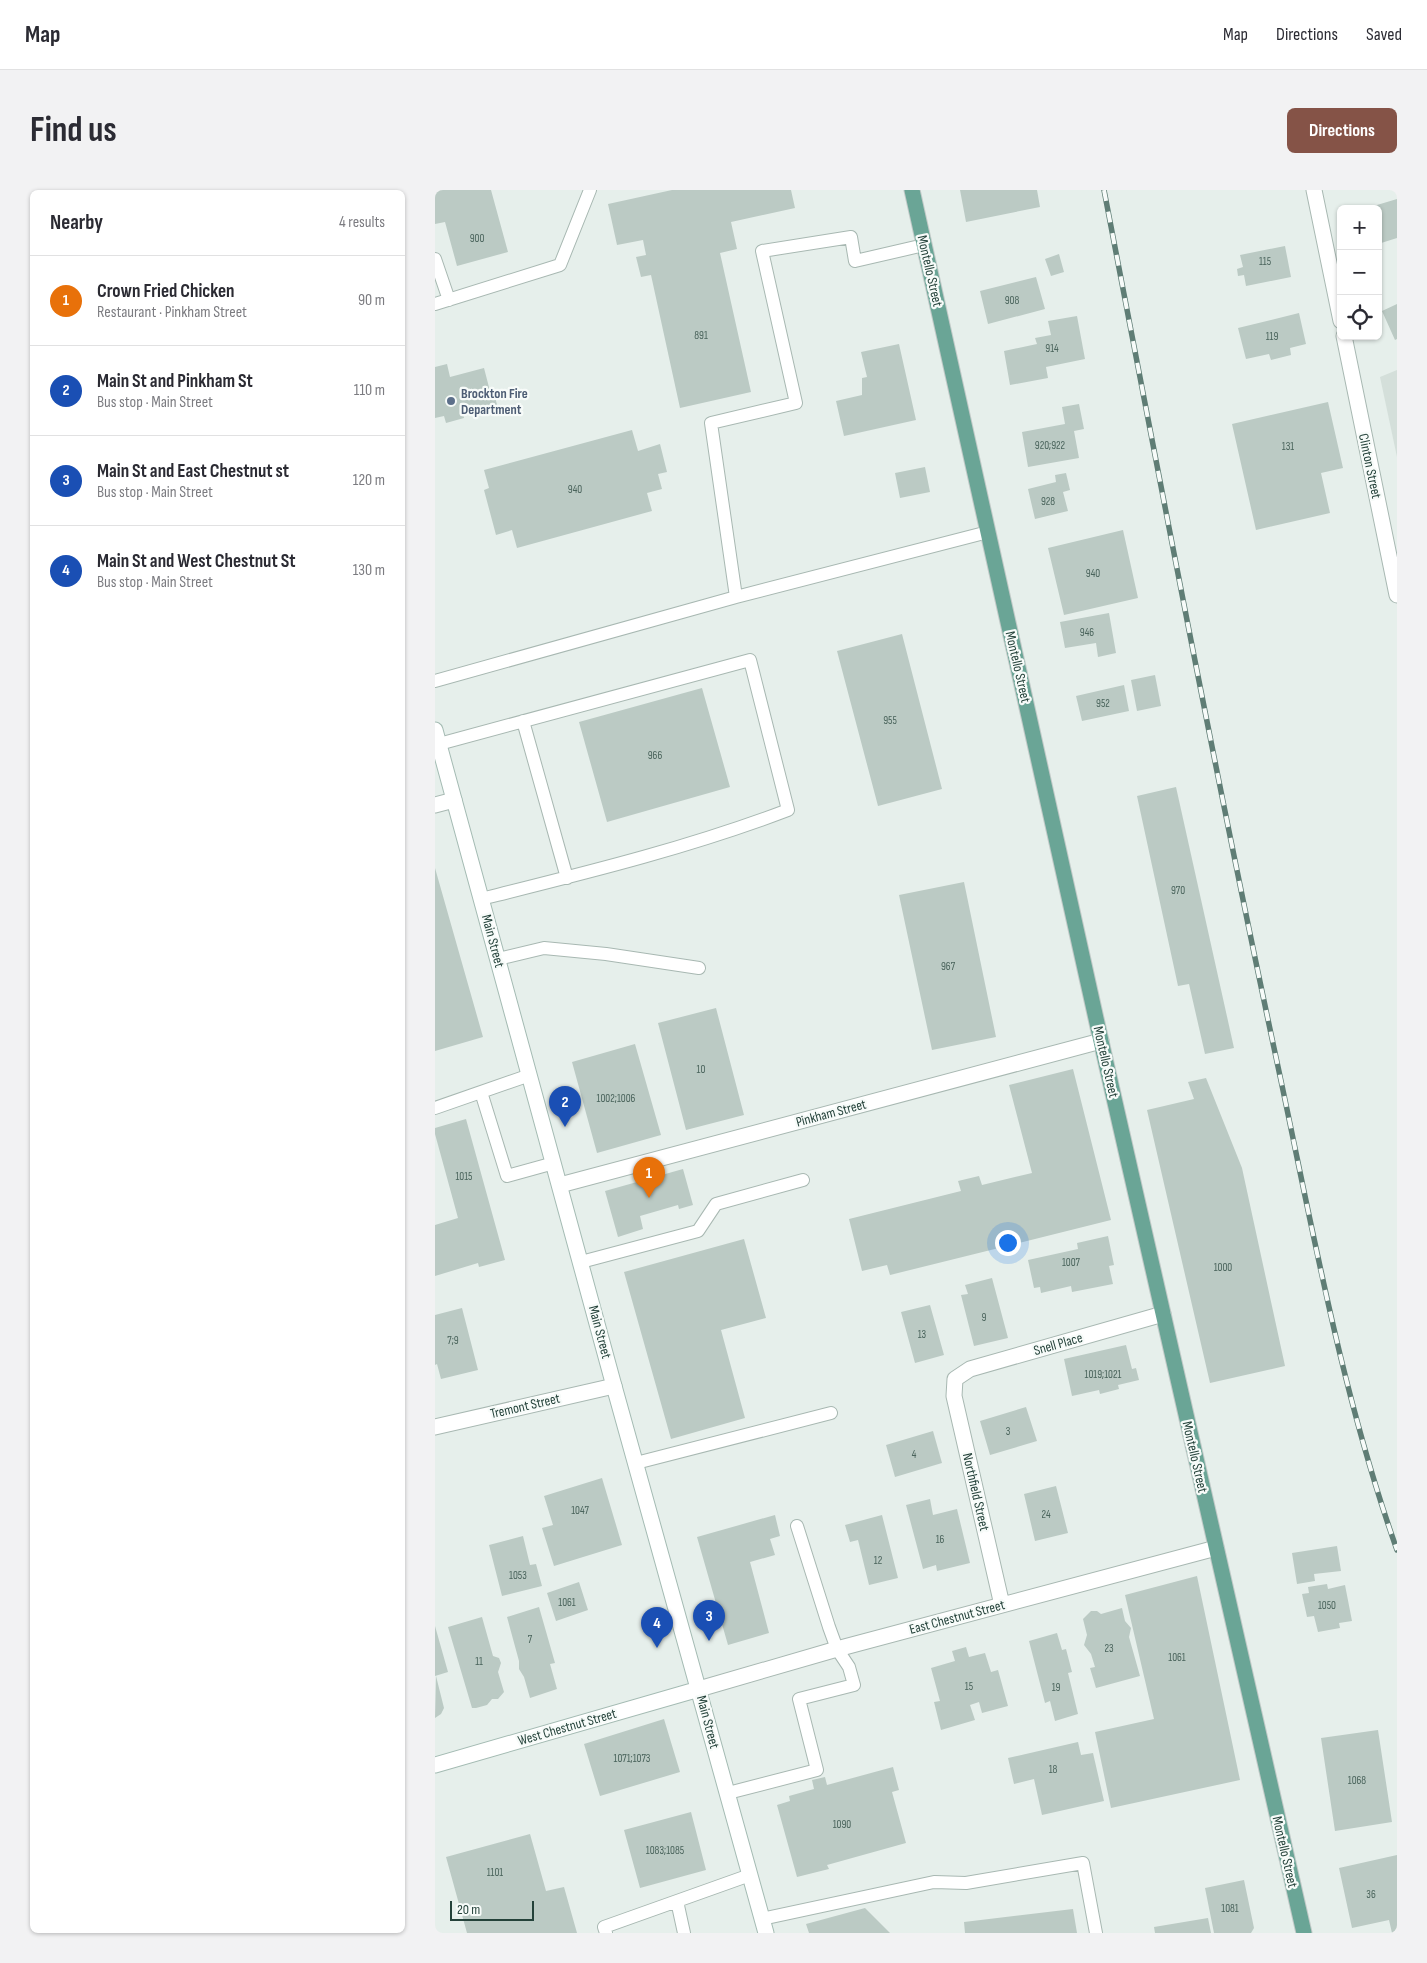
<!DOCTYPE html>
<meta charset="utf-8">
<style>
:root{--surface:#fff;--page:#f2f2f3;--text:#2b2b33;--muted:#7c7c81;--line:#e1e1e2;--accent:#855347}
body{margin:0;font-family:"Sofia Sans Condensed",sans-serif;background:var(--page);color:var(--text)}
.controls{position:absolute;right:15px;top:15px;display:grid;overflow:hidden;border-radius:8px;box-shadow:0 1px 4px #0004}
.controls button{width:45px;height:45px;display:grid;place-items:center;padding:0;border:0;border-bottom:1px solid var(--line);background:var(--surface);color:var(--text);font:25px sans-serif}
.scale{position:absolute;left:15px;bottom:12px;width:84px;box-sizing:border-box;padding-left:5px;border:2px solid #24423a;border-top:0;font-size:14px;line-height:18px;white-space:nowrap;color:#24423a;-webkit-text-stroke:4px #f7fbf9;paint-order:stroke}
.you{position:absolute;left:572px;top:1052px;width:18px;height:18px;margin:-12px;border:4px solid #fff;border-radius:50%;background:#1a73e8;box-shadow:0 0 0 8px #1a73e833}
.badge{display:grid;place-items:center;width:32px;height:32px;border-radius:50%;background:var(--accent);color:#fff;font-size:16px;font-weight:700}
.pin{position:absolute;translate:-50% -41px;filter:drop-shadow(0 1px 2px #0008)}
.pin::after{content:'';position:absolute;top:26px;width:18px;height:15px;background:inherit;clip-path:polygon(0 0,100% 0,50% 100%)}
.list{margin:0;padding:0;list-style:none}
h2{display:flex;justify-content:space-between;align-items:center;height:65px;margin:0;padding:0 20px;font-size:21px}
h2 small{font-size:16px;font-weight:400;color:var(--muted)}
.list li{display:grid;grid-template-columns:32px 1fr auto;gap:15px;align-items:center;box-sizing:border-box;height:90px;padding:0 20px;border-top:1px solid var(--line)}
.list b{display:block;font-size:19px;white-space:nowrap}
.list p{margin:0;font-size:16px;white-space:nowrap;color:var(--muted)}
.list em{font-size:16px;font-style:normal;color:var(--muted)}
.icon{flex:none;width:28px;height:28px;fill:none;stroke:currentColor;stroke-width:2;stroke-linecap:round;stroke-linejoin:round}
.map{position:relative;flex:none;width:962px;height:1743px;overflow:hidden;border-radius:8px}
header{display:flex;align-items:center;gap:30px;box-sizing:border-box;height:70px;padding:0 25px;background:var(--surface);border-bottom:1px solid var(--line)}
header strong{font-size:24px}
nav{display:flex;gap:28px;margin-inline-start:auto;font-size:18px}
.intro{display:flex;align-items:center;justify-content:space-between;box-sizing:border-box;height:120px;padding:0 30px}
h1{margin:0;font-size:35px}
.button{padding:12px 22px;border-radius:8px;background:var(--accent);color:#fff;font-size:18px;font-weight:700}
main{display:flex;gap:30px;padding:0 30px}
aside{flex:1;background:var(--surface);border-radius:8px;box-shadow:0 1px 4px #0004}
.map>svg:first-child{display:block}
.built{fill:#d4dfda}
.building{fill:#bbcac4}
.lines{fill:none;stroke-linecap:round;stroke-linejoin:round}
.lane-casing{stroke:#a8b8b2;stroke-width:14}
.street-casing{stroke:#a8b8b2;stroke-width:17}
.secondary-casing{stroke:#a4bbb3;stroke-width:17}
.primary-casing{stroke:#c2cac8;stroke-width:17}
.lane{stroke:#fff;stroke-width:12}
.street{stroke:#fff;stroke-width:15}
.secondary{stroke:#fff;stroke-width:15}
.primary{stroke:#6aa596;stroke-width:15}
.rail-casing{stroke:#5f7d75;stroke-width:5.5}
.rail{stroke:#f7fbf9;stroke-width:4;stroke-dasharray:11;stroke-linecap:butt}
.service-dot{fill:#5c6f8a;stroke:#f7fbf9;stroke-width:2}
.labels{text-anchor:middle;dominant-baseline:central;stroke-width:4.5;stroke-linejoin:round;paint-order:stroke}
.number-label{font-size:11px;fill:#4a645c}
.street-label{font-size:14px;fill:#24423a;stroke:#f7fbf9}
.service-label{font-size:14px;font-weight:bold;fill:#4e5e75;stroke:#f7fbf9;text-anchor:start}
</style>
<header>
<strong>Map</strong>
<nav><a>Map</a><a>Directions</a><a>Saved</a></nav>
</header>
<div class="intro"><h1>Find us</h1><a class="button">Directions</a></div>
<main>
<aside>
<h2>Nearby<small>4 results</small></h2>
<ul class="list">
<li><span class="badge" style="background:#e8710a">1</span><div><b>Crown Fried Chicken</b><p>Restaurant · Pinkham Street</p></div><em>90 m</em></li>
<li><span class="badge" style="background:#1a4fb4">2</span><div><b>Main St and Pinkham St</b><p>Bus stop · Main Street</p></div><em>110 m</em></li>
<li><span class="badge" style="background:#1a4fb4">3</span><div><b>Main St and East Chestnut st</b><p>Bus stop · Main Street</p></div><em>120 m</em></li>
<li><span class="badge" style="background:#1a4fb4">4</span><div><b>Main St and West Chestnut St</b><p>Bus stop · Main Street</p></div><em>130 m</em></li>
</ul>
</aside>
<div class="map">
<svg width="962" height="1743" viewBox="0 0 962 1743">
<rect width="100%" height="100%" fill="#e6efeb"/>
<path class="built" d="M962,180V267L945,187Z"/>
<path class="building" d="M0,0H56L73,62L22,76L10,32L0,34Z
M237,0H356L360,18L296,32L302,59L285,63L316,202L245,218L216,85L206,87L201,67L211,65L208,50L182,55L173,14Z
M525,0H602L605,17L531,32Z
M962,9V48L943,54V19L932,18Z
M850,56L856,87L811,96L809,85L803,86L802,79L808,77L805,65Z
M624,64L629,82L616,86L610,69Z
M601,87L610,119L553,134L545,101Z
M962,114V149L960,150L947,121Z
M864,123L871,154L855,158L856,165L836,170L834,164L811,169L803,138Z
M642,126L650,169L611,177L613,188L575,195L569,161L602,154L600,148L616,145L613,131Z
M464,154L481,230L409,246L401,211L427,205V188L432,187L426,162Z
M12,174L15,187L49,178L56,205L59,204L63,218L43,223L42,219L28,223L29,228L11,233L9,226L0,228V177Z
M893,212L908,278L886,283L895,323L821,340L797,234Z
M644,214L649,239L639,241L644,268L593,277L587,242L630,234L627,217Z
M197,240L203,261L225,254L232,282L223,284L227,299L212,303L217,321L82,358L77,340L61,345L49,300L54,298L49,280Z
M490,277L495,302L465,308L460,283Z
M631,283L635,300L628,302L633,321L600,329L593,299L621,292L620,285Z
M688,340L703,408L629,425L613,358Z
M674,423L681,463L663,467L661,453L630,458L625,432Z
M467,444L507,599L443,616L402,461Z
M720,485L726,516L702,521L696,490Z
M689,495L694,521L647,531L641,506Z
M267,498L295,597L172,632L144,532Z
M741,597L799,858L770,864L754,794L743,796L702,606Z
M0,678L48,847L0,861Z
M529,692L561,847L497,860L464,705Z
M281,818L309,925L251,940L223,833Z
M200,854L226,945L162,963L137,872Z
M638,879L676,1030L455,1085L452,1075L427,1081L414,1029L526,1001L523,991L544,986L547,995L597,983L574,895Z
M771,888L807,978L850,1176L775,1193L712,920L759,909L753,892Z
M31,929L70,1070L44,1077L43,1073L0,1086V1035L23,1028L0,944V938Z
M248,979L258,1015L244,1019L243,1015L205,1026L208,1039L183,1047L170,1001Z
M673,1046L679,1075L674,1076L678,1094L637,1102L636,1096L606,1103L605,1097L599,1098L593,1070L643,1059L642,1053Z
M309,1049L331,1128L286,1140L310,1228L236,1249L189,1082Z
M557,1088L573,1148L539,1156L526,1105L533,1104L530,1095Z
M495,1115L509,1165L480,1173L466,1122Z
M27,1118L43,1180L6,1189L2,1174L0,1175V1125Z
M691,1155L697,1179L701,1178L704,1190L683,1195L684,1199L665,1204L664,1200L637,1206L629,1169Z
M591,1217L602,1251L555,1265L545,1231Z
M498,1241L507,1273L460,1287L451,1255Z
M167,1288L187,1355L119,1376L107,1338L118,1335L109,1306Z
M621,1296L633,1343L600,1351L589,1304Z
M495,1309L498,1325L522,1319L535,1373L502,1381L501,1375L488,1379L471,1315Z
M340,1325L345,1346L335,1349L340,1365L315,1372L334,1443L293,1455L262,1347Z
M447,1325L463,1388L434,1395L423,1350L415,1352L410,1335Z
M88,1346L95,1375L101,1374L107,1396L67,1406L54,1355Z
M902,1356L906,1381L879,1384L880,1391L862,1394L857,1363Z
M762,1386L805,1590L676,1618L660,1542L719,1529L690,1405Z
M144,1392L153,1420L121,1431L112,1403Z
M892,1394L893,1399L910,1395L917,1431L904,1433L905,1438L883,1442L879,1426L872,1427L867,1404L874,1403L873,1397Z
M104,1417L120,1473L115,1474L122,1499L95,1508L89,1487L84,1479V1471L72,1427Z
M687,1418L690,1431L696,1438L694,1447L705,1486L661,1498L655,1478L660,1477L656,1464L649,1455L652,1445L648,1429L656,1421H662L666,1424Z
M47,1427L58,1466L64,1468L66,1473L63,1482L69,1502L63,1509H57L52,1515L41,1518H37L13,1437Z
M0,1436L13,1482L0,1486Z
M622,1443L627,1460L631,1459L637,1482L633,1483L643,1524L620,1531L615,1511L610,1513L594,1451Z
M531,1457L534,1467L550,1463L556,1482L563,1480L573,1516L547,1523L544,1512L535,1515L540,1530L506,1540L499,1512L505,1511L496,1478L520,1471L517,1461Z
M1,1486L9,1518L6,1524L0,1528Z
M229,1529L245,1582L165,1606L149,1554Z
M943,1540L957,1632L900,1641L886,1548Z
M643,1552L646,1565L658,1563L669,1611L607,1625L599,1589L579,1594L573,1568Z
M458,1577L464,1600L457,1602L471,1653L392,1675L394,1679L362,1687L342,1615L355,1611L354,1606L379,1599L377,1590L390,1587L392,1595Z
M256,1622L271,1680L205,1698L189,1640Z
M95,1644L111,1701L129,1697L142,1743H32L11,1667Z
M962,1665V1743H957L954,1730L917,1738L904,1678Z
M809,1690L819,1738L816,1743H779L770,1698Z
M430,1718L455,1743H374L371,1734Z
M638,1719L642,1743H530L529,1732Z
M773,1728L776,1743H720L719,1737Z"/>
<g class="lines">
<defs>
<path id="lane" d="M0,69L14,110
M0,114L125,75L155,0
M301,407L553,342
M0,491L301,407L276,233L361,213L327,61L416,47L420,71L489,55
M88,531L132,688
M4,554L315,470L353,620C253,658 150,683 46,709
M63,769L109,758L171,764L264,778
M46,902L72,986L119,973
M0,918L95,885
M146,1072L263,1041L281,1014L368,990
M201,1273L396,1223
M293,1603L382,1580L364,1509L419,1495L414,1477L402,1459L394,1437L362,1336
M242,1711L249,1743
M327,1729L499,1692L531,1693L648,1673L661,1743
M171,1743L169,1737L315,1685"/>
<path id="street" d="M879,0L906,131
M909,146L962,405
M0,615L19,610
M125,995L666,851
M0,1237L179,1196
M567,1415L519,1206L520,1189L535,1179L728,1124
M264,1499L402,1459L781,1358"/>
<path id="secondary" d="M0,540L179,1196L331,1743
M0,1575L264,1499"/>
<path id="primary" d="M477,0L666,851L869,1743"/>
</defs>
<use href="#lane" class="lane-casing"/>
<use href="#street" class="street-casing"/>
<use href="#secondary" class="secondary-casing"/>
<use href="#primary" class="primary-casing"/>
<use href="#lane" class="lane"/>
<use href="#street" class="street"/>
<use href="#secondary" class="secondary"/>
<use href="#primary" class="primary"/>
<defs>
<path id="rail" d="M669,0C725,291 780,582 842,872C877,1035 906,1202 962,1360"/>
</defs>
<use href="#rail" class="rail-casing"/>
<use href="#rail" class="rail"/>
</g>
<circle class="service-dot" cx="16" cy="211" r="5"/>
<g class="labels">
<g class="number-label">
<text x="42" y="48">900</text>
<text x="830" y="71">115</text>
<text x="577" y="110">908</text>
<text x="266" y="145">891</text>
<text x="837" y="146">119</text>
<text x="617" y="158">914</text>
<text x="615" y="255">920;922</text>
<text x="853" y="256">131</text>
<text x="140" y="299">940</text>
<text x="613" y="311">928</text>
<text x="658" y="383">940</text>
<text x="652" y="442">946</text>
<text x="668" y="513">952</text>
<text x="455" y="530">955</text>
<text x="220" y="565">966</text>
<text x="743" y="700">970</text>
<text x="513" y="776">967</text>
<text x="266" y="879">10</text>
<text x="181" y="908">1002;1006</text>
<text x="29" y="986">1015</text>
<text x="636" y="1072">1007</text>
<text x="788" y="1077">1000</text>
<text x="549" y="1127">9</text>
<text x="487" y="1144">13</text>
<text x="18" y="1150">7;9</text>
<text x="668" y="1184">1019;1021</text>
<text x="573" y="1241">3</text>
<text x="479" y="1264">4</text>
<text x="145" y="1320">1047</text>
<text x="611" y="1324">24</text>
<text x="505" y="1349">16</text>
<text x="443" y="1370">12</text>
<text x="83" y="1385">1053</text>
<text x="132" y="1412">1061</text>
<text x="892" y="1415">1050</text>
<text x="95" y="1449">7</text>
<text x="674" y="1458">23</text>
<text x="742" y="1467">1061</text>
<text x="44" y="1471">11</text>
<text x="534" y="1496">15</text>
<text x="621" y="1497">19</text>
<text x="197" y="1568">1071;1073</text>
<text x="618" y="1579">18</text>
<text x="922" y="1590">1068</text>
<text x="407" y="1634">1090</text>
<text x="230" y="1660">1083;1085</text>
<text x="60" y="1682">1101</text>
<text x="936" y="1704">36</text>
<text x="795" y="1718">1081</text>
</g>
<g class="street-label">
<text transform="translate(495 81) rotate(77)">Montello Street</text>
<text transform="translate(935 276) rotate(78)">Clinton Street</text>
<text transform="translate(583 477) rotate(77)">Montello Street</text>
<text transform="translate(58 751) rotate(75)">Main Street</text>
<text transform="translate(671 872) rotate(77)">Montello Street</text>
<text transform="translate(396 923) rotate(-15)">Pinkham Street</text>
<text transform="translate(165 1142) rotate(75)">Main Street</text>
<text transform="translate(623 1154) rotate(-16)">Snell Place</text>
<text transform="translate(90 1216) rotate(-13)">Tremont Street</text>
<text transform="translate(760 1267) rotate(77)">Montello Street</text>
<text transform="translate(541 1302) rotate(77)">Northfield Street</text>
<text transform="translate(522 1427) rotate(-15)">East Chestnut Street</text>
<text transform="translate(273 1532) rotate(75)">Main Street</text>
<text transform="translate(132 1537) rotate(-16)">West Chestnut Street</text>
<text transform="translate(850 1662) rotate(77)">Montello Street</text>
</g>
<g class="service-label">
<text x="26" y="203">Brockton Fire<tspan x="26" dy="16">Department</tspan></text>
</g>
</g>
</svg>
<div class="controls">
<button>+</button>
<button>−</button>
<button><svg class="icon" aria-label="locate" viewBox="0 0 24 24"><circle cx="12" cy="12" r="6"/><path d="M12 2v4M12 18v4M2 12h4M18 12h4"/></svg></button>
</div>
<div class="scale">20 m</div>
<div class="you"></div>
<div class="pin badge" style="left:214px;top:1008px;background:#e8710a">1</div>
<div class="pin badge" style="left:130px;top:937px;background:#1a4fb4">2</div>
<div class="pin badge" style="left:274px;top:1451px;background:#1a4fb4">3</div>
<div class="pin badge" style="left:222px;top:1458px;background:#1a4fb4">4</div>
</div>
</main>
